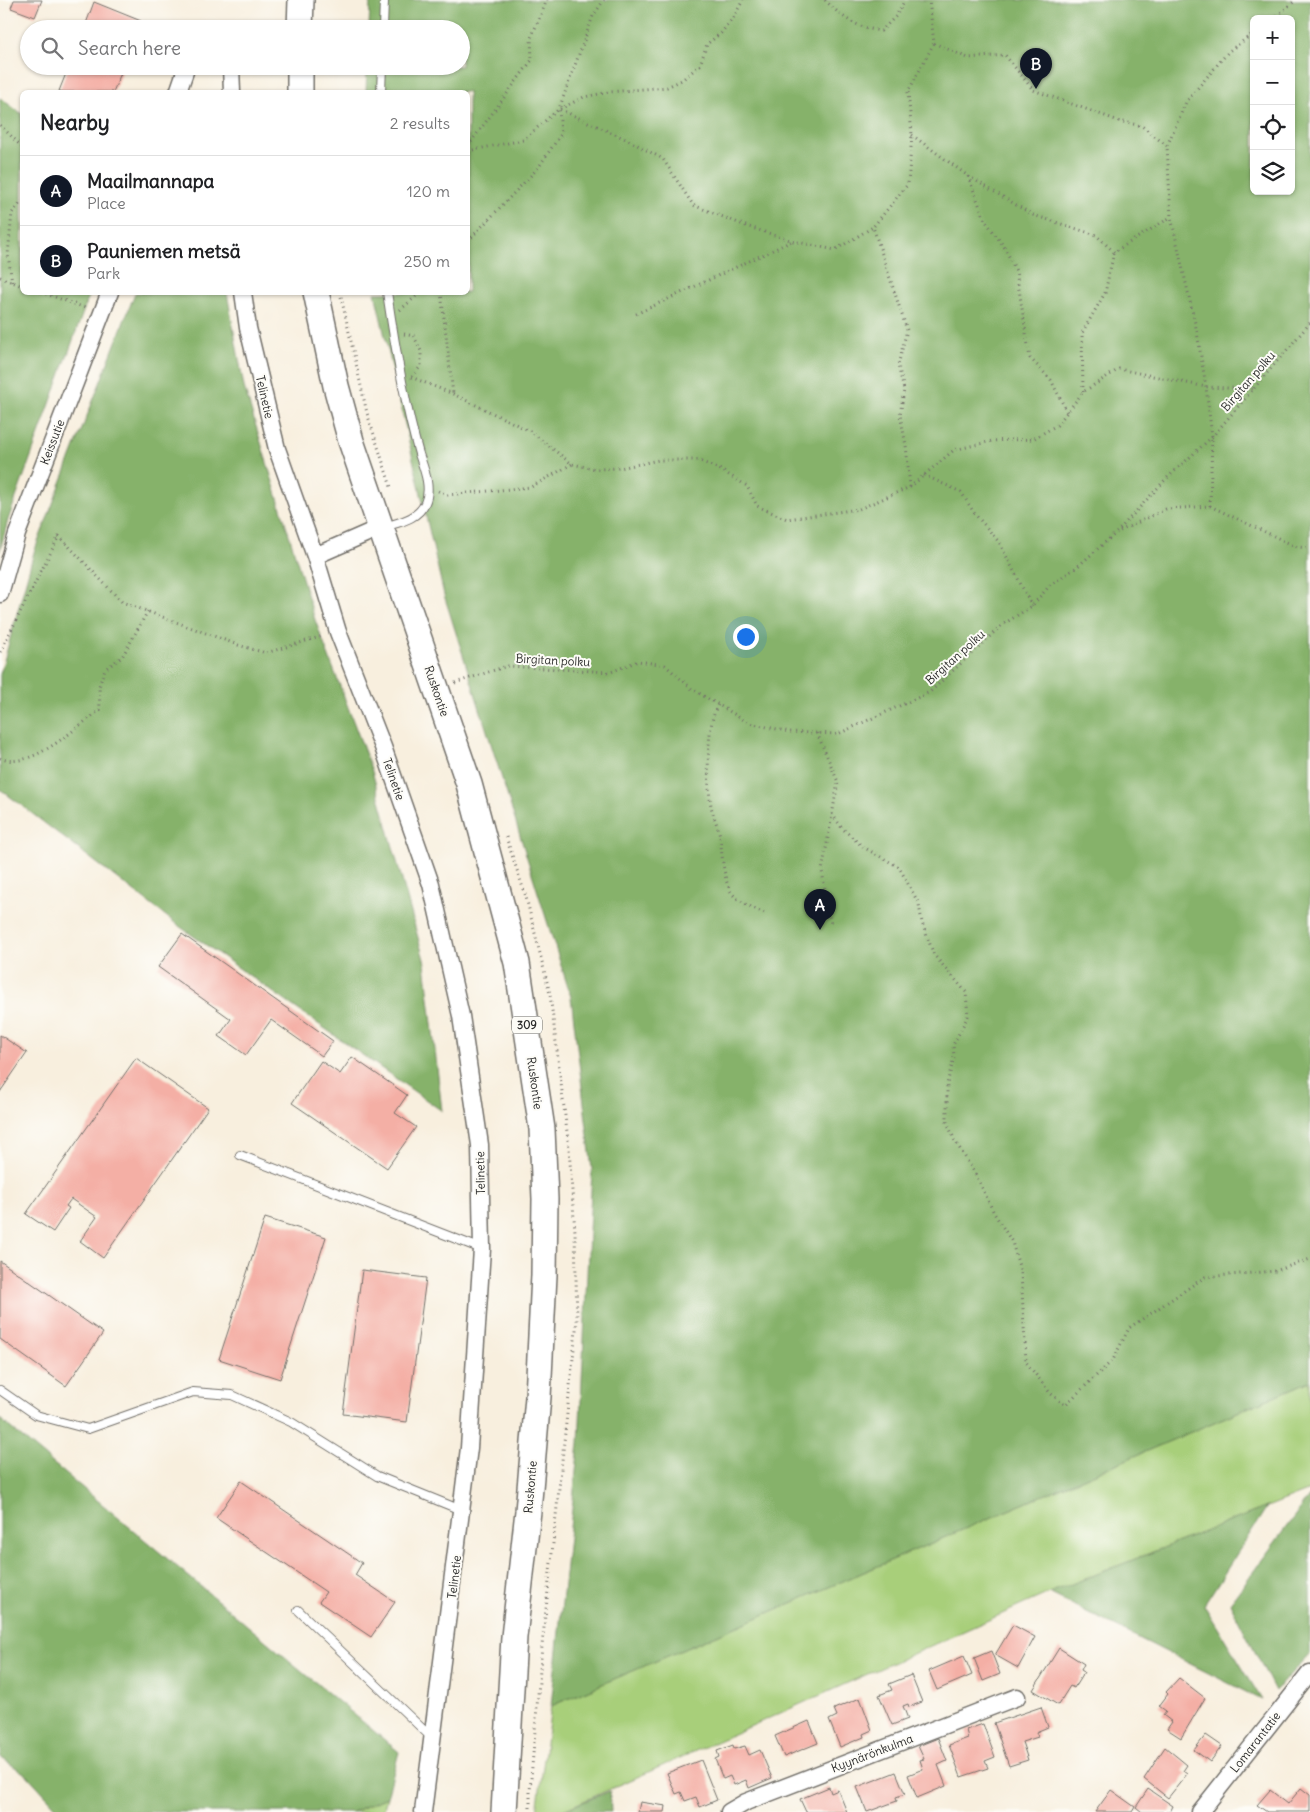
<!DOCTYPE html>
<meta charset="utf-8">
<style>
:root{--surface:#fff;--page:#f6f6f6;--text:#202124;--muted:#757577;--line:#e0e0e0;--accent:#111827}
body{margin:0;font-family:Delius,sans-serif;background:var(--page);color:var(--text)}
.controls{position:absolute;right:15px;top:15px;display:grid;overflow:hidden;border-radius:8px;box-shadow:0 1px 4px #0004}
.controls button{width:45px;height:45px;display:grid;place-items:center;padding:0;border:0;border-bottom:1px solid var(--line);background:var(--surface);color:var(--text);font:25px sans-serif}
.you{position:absolute;left:745px;top:636px;width:18px;height:18px;margin:-12px;border:4px solid #fff;border-radius:50%;background:#1a73e8;box-shadow:0 0 0 8px #1a73e833}
.badge{display:grid;place-items:center;width:32px;height:32px;border-radius:50%;background:var(--accent);color:#fff;font-size:16px;font-weight:700}
.pin{position:absolute;translate:-50% -41px;filter:drop-shadow(0 1px 2px #0008)}
.pin::after{content:'';position:absolute;top:26px;width:18px;height:15px;background:inherit;clip-path:polygon(0 0,100% 0,50% 100%)}
.list{margin:0;padding:0;list-style:none}
h2{display:flex;justify-content:space-between;align-items:center;height:65px;margin:0;padding:0 20px;font-size:21px}
h2 small{font-size:16px;font-weight:400;color:var(--muted)}
.list li{display:grid;grid-template-columns:32px 1fr auto;gap:15px;align-items:center;box-sizing:border-box;height:70px;padding:0 20px;border-top:1px solid var(--line)}
.list b{display:block;font-size:19px;white-space:nowrap}
.list p{margin:0;font-size:16px;white-space:nowrap;color:var(--muted)}
.list em{font-size:16px;font-style:normal;color:var(--muted)}
.icon{flex:none;width:28px;height:28px;fill:none;stroke:currentColor;stroke-width:2;stroke-linecap:round;stroke-linejoin:round}
.map{position:relative;flex:none;width:1310px;height:1812px;overflow:hidden}
.search{position:absolute;background:var(--surface);box-shadow:0 1px 4px #0004;left:20px;top:20px;width:450px;height:55px;display:flex;align-items:center;gap:12px;box-sizing:border-box;padding:0 18px;border-radius:28px;color:var(--muted);font-size:19px}
.panel{position:absolute;background:var(--surface);box-shadow:0 1px 4px #0004;left:20px;top:90px;width:450px;height:205px;border-radius:8px}
.map>svg:first-child{display:block}
.green{fill:#a8cf7a;stroke:#6a7d52}
.forest{fill:#86b26a;stroke:#586e4a;fill-rule:evenodd}
.building{fill:#f4afa5}
.lines{fill:none;stroke-linecap:round;stroke-linejoin:round}
.lane-casing{stroke:#73706a;stroke-width:10}
.street-casing{stroke:#73706a;stroke-width:19}
.primary-casing{stroke:#73706a;stroke-width:28}
.path{stroke:#73706a;stroke-width:3;stroke-dasharray:1 4;stroke-linecap:butt}
.lane{stroke:#fff;stroke-width:8}
.street{stroke:#fff;stroke-width:16}
.primary{stroke:#fff;stroke-width:25}
.labels{text-anchor:middle;dominant-baseline:central;stroke-width:4;stroke-linejoin:round;paint-order:stroke}
.shield{fill:#fdfcf7;stroke:#6a6a68;stroke-width:1}
.shield-label{font-size:11px;font-weight:bold;fill:#2b2b2b}
.street-label{font-size:12px;fill:#2b2b2b;stroke:#fdfcf7}
</style>
<div class="map">
<svg width="1310" height="1812" viewBox="0 0 1310 1812">
<rect width="100%" height="100%" fill="#fdfcf7"/>
<filter id="ink" filterUnits="userSpaceOnUse"><feTurbulence type="fractalNoise" baseFrequency=".02" numOctaves="2"/><feDisplacementMap in="SourceGraphic" scale="10" xChannelSelector="R" yChannelSelector="G"/><feConvolveMatrix kernelMatrix="1 2 1 2 8 2 1 2 1" color-interpolation-filters="sRGB"/></filter>
<filter id="wash" filterUnits="userSpaceOnUse"><feTurbulence type="fractalNoise" baseFrequency=".0096" numOctaves="4" result="noise"/><feDisplacementMap in="SourceGraphic" scale="20" xChannelSelector="R" yChannelSelector="G"/><feGaussianBlur stdDeviation="1.12" result="paint"/><feColorMatrix in="noise" values="0 0 0 0 0 0 0 0 0 0 0 0 0 0 0 0 0 1.4 0 .05"/><feComposite in="paint" operator="in"/></filter>
<g filter="url(#wash)">
<rect width="100%" height="100%" fill="#f8efde"/>
<path class="green" d="M1310,1381V1490L1049,1593L559,1812H537L551,1706Z
M387,1797L383,1812H352Z"/>
<path class="forest" d="M370,0H1310V1381L551,1706L579,1443L592,1169L571,997L444,595L375,293L468,292V92H366L367,66H461V29H369ZM1254,19H1291V191H1254Z
M0,98L22,114V292L90,293L8,520L0,551Z
M135,293H227L244,387L315,620L372,771L425,963L442,1111L179,926L0,789V675L34,552Z
M0,1419L399,1752L387,1797L352,1812H61L27,1775L0,1757Z
M1310,1495V1653L1275,1691L1230,1603Z
M1267,1507L1204,1605L1262,1700L1049,1593Z
M610,1791L611,1812H559Z"/>
<g id="blocks">
<path class="building" d="M14,0H42L35,17L11,8Z
M94,2L141,21L138,29H84Z
M69,66H124L113,92H64L59,91Z
M182,934L333,1041L322,1056L271,1020L246,1055L219,1036L231,1019L158,967Z
M0,1035L27,1053L0,1092Z
M352,1057L407,1095L395,1113L416,1127L387,1168L292,1103L321,1061L340,1074Z
M136,1058L208,1108L103,1258L80,1241L97,1217L71,1199L66,1206L69,1208L53,1232L26,1214Z
M265,1218L326,1237L280,1379L219,1359Z
M0,1261L103,1333L66,1386L0,1339Z
M362,1270L426,1278L407,1422L343,1414Z
M241,1481L362,1563L355,1575L395,1602L371,1637L319,1602L326,1592L216,1518Z
M1013,1625L1035,1637L1018,1668L995,1655Z
M1059,1648L1084,1664L1081,1670L1084,1672L1074,1688L1070,1686L1058,1705L1033,1690Z
M991,1651L1000,1674L983,1681L974,1658Z
M964,1656L972,1675L937,1690L929,1671Z
M911,1675L922,1702L909,1707L908,1704L903,1706L908,1719L892,1725L879,1695L892,1690L889,1684Z
M1179,1678L1205,1698L1181,1738L1167,1729L1172,1722L1163,1715L1166,1711L1159,1706L1168,1694L1166,1692Z
M860,1698L872,1730L863,1734L864,1737L840,1747L829,1720L837,1716L834,1709Z
M1041,1707L1048,1727L1036,1732L1038,1737L1022,1742L1028,1760L1009,1766L994,1723Z
M809,1721L818,1743L784,1757L775,1736Z
M983,1724L995,1757L985,1761L988,1768L961,1777L949,1745L968,1738L966,1730Z
M1206,1735L1222,1746L1210,1762L1194,1750Z
M938,1738L947,1761L938,1765L946,1786L917,1798L908,1775L923,1769L920,1760L924,1759L918,1746Z
M733,1745L734,1749L745,1746L749,1755L760,1750L772,1778L749,1788L746,1780L734,1785L730,1776L723,1779L715,1759L719,1757L717,1751Z
M1165,1747L1187,1765L1183,1771L1187,1774L1168,1798L1144,1779Z
M701,1760L717,1800L700,1807L696,1797L685,1801L681,1792L676,1794L667,1773Z
M896,1772L905,1794L896,1797L897,1801L867,1812L857,1787Z
M829,1787L831,1793L838,1790L847,1812H806L800,1799Z
M1301,1788L1310,1795V1812H1267L1257,1805L1270,1790L1288,1804Z
M1148,1789L1173,1806L1170,1812H1142L1136,1807Z
M1111,1790L1135,1807L1132,1812H1095Z
M640,1802L666,1806L665,1812H638Z"/>
</g>
</g>
<g filter="url(#ink)">
<use href="#blocks" fill-opacity="0" stroke="#73706a" stroke-width="1"/>
<g class="lines">
<defs>
<path id="lane" d="M383,29L384,0
M381,92L382,66
M384,527C400,522 418,519 425,503C432,488 424,469 419,454C404,402 395,347 387,292
M240,1155L482,1249
M0,1390L36,1415L88,1429L193,1392L232,1395L291,1422L377,1476L461,1510
M298,1610L432,1738"/>
<path id="street" d="M231,66L232,92
M178,92L187,66
M243,292L248,328L277,449L315,556L338,632L383,747L431,884L461,1016L480,1145L482,1249L469,1448L423,1812
M315,556L379,528
M0,594L17,534L110,292
M729,1812L746,1802L1017,1697
M1200,1812L1310,1673"/>
<path id="primary" d="M300,29L301,0
M300,66V92
M316,292L336,386L351,441L469,784L517,963L542,1129L545,1199L544,1275L538,1397L528,1511L514,1637L504,1812"/>
</defs>
<use href="#lane" class="lane-casing"/>
<use href="#street" class="street-casing"/>
<use href="#primary" class="primary-casing"/>
<path class="path" d="M825,0C844,19 855,27 881,31L896,16L905,0
M1273,19L1296,0
M934,43L968,58L1005,55L1033,90L1119,121L1142,126L1167,146
M560,109L584,97L609,92L667,87L682,80L700,65L707,44L721,33L734,17L743,0
M0,125L22,147
M912,135L968,176L1033,215L1096,235L1114,252
M468,146L532,60L531,38L547,0
M468,151L523,140L559,109L628,140L663,159L693,205L746,226L793,241L835,250L873,227
M968,176L985,220L1005,248L1016,271L1030,358L1051,380L1067,412
M468,241L538,168L561,134L559,109L593,16L604,0
M0,277L22,286
M12,282L8,255L12,213L22,201
M41,292L88,309
M340,292L367,413L391,487
M441,292L453,394
M400,310L421,292
M636,314L792,241
M404,334L414,336L421,351V366L412,376
M411,377L453,394L530,431L572,464L596,469L620,468L659,460H698L721,470L747,486L757,506L787,519L859,509L910,487L954,450L992,441L1033,439L1057,425L1083,392L1119,369L1206,387L1253,389
M1083,392L1082,333L1105,293L1114,252L1171,217
M924,475L961,492L975,514L999,542L1032,606
M910,487L906,445L900,415L904,390L898,365L907,330L873,227L908,184L912,135L908,92L934,43L929,0
M438,491L447,495L531,487L572,464
M1210,506L1212,437L1206,387L1197,332L1171,217L1167,146L1186,102L1229,51L1254,33
M1120,531L1166,509L1210,506L1297,547L1310,548
M0,652L59,536L122,602L238,645L266,653L323,636
M455,683L507,666L611,672L638,661L665,665L692,689L749,723L790,732L838,734L930,692L1002,625L1032,606L1050,585L1077,567L1117,532L1165,480L1212,437L1310,323
M718,705C706,724 707,781 711,806C713,816 718,826 720,836C722,852 723,879 731,892C738,902 753,908 764,913
M817,733L838,782L822,871L831,925
M0,758C30,772 76,727 100,710L99,686L105,669L122,657L148,611
M832,814L842,828L863,847L899,867L919,904L922,923L934,955L966,992L968,1016L953,1045L954,1057L947,1084V1122L955,1141L976,1175L994,1213L1012,1242L1021,1273L1026,1362L1050,1393L1065,1405L1113,1360L1129,1328L1205,1277L1275,1271L1310,1259
M506,837L526,897L550,994L569,1148L575,1232L577,1321L542,1646L530,1791V1812"/>
<use href="#lane" class="lane"/>
<use href="#street" class="street"/>
<use href="#primary" class="primary"/>
</g>
</g>
<g class="labels">
<rect class="shield" x="512" y="1016.5" width="30" height="17" rx="4"/>
<g class="shield-label">
<text x="527" y="1025">309</text>
</g>
<g class="street-label">
<text transform="translate(1248 381) rotate(-49)">Birgitan polku</text>
<text transform="translate(265 397) rotate(77)">Telinetie</text>
<text transform="translate(52 442) rotate(-69)">Keissutie</text>
<text transform="translate(955 657) rotate(-42)">Birgitan polku</text>
<text transform="translate(553 660) rotate(3)">Birgitan polku</text>
<text transform="translate(437 691) rotate(71)">Ruskontie</text>
<text transform="translate(394 779) rotate(71)">Telinetie</text>
<text transform="translate(535 1083) rotate(82)">Ruskontie</text>
<text transform="translate(480 1173) rotate(-91)">Telinetie</text>
<text transform="translate(530 1487) rotate(-85)">Ruskontie</text>
<text transform="translate(454 1577) rotate(-83)">Telinetie</text>
<text transform="translate(1255 1742) rotate(-52)">Lomarantatie</text>
<text transform="translate(872 1753) rotate(-21)">Kyynärönkulma</text>
</g>
</g>
</svg>
<div class="controls">
<button>+</button>
<button>−</button>
<button><svg class="icon" aria-label="locate" viewBox="0 0 24 24"><circle cx="12" cy="12" r="6"/><path d="M12 2v4M12 18v4M2 12h4M18 12h4"/></svg></button>
<button><svg class="icon" aria-label="layers" viewBox="0 0 24 24"><path d="M12 4l9 5-9 5-9-5zM3 14l9 5 9-5"/></svg></button>
</div>
<div class="you"></div>
<div class="pin badge" style="left:820px;top:930px">A</div>
<div class="pin badge" style="left:1036px;top:89px">B</div>
<div class="search"><svg class="icon" aria-label="search" viewBox="0 0 24 24"><circle cx="10" cy="10" r="6"/><path d="M15 15l6 6"/></svg>Search here</div>
<section class="panel">
<h2>Nearby<small>2 results</small></h2>
<ul class="list">
<li><span class="badge">A</span><div><b>Maailmannapa</b><p>Place</p></div><em>120 m</em></li>
<li><span class="badge">B</span><div><b>Pauniemen metsä</b><p>Park</p></div><em>250 m</em></li>
</ul>
</section>
</div>
